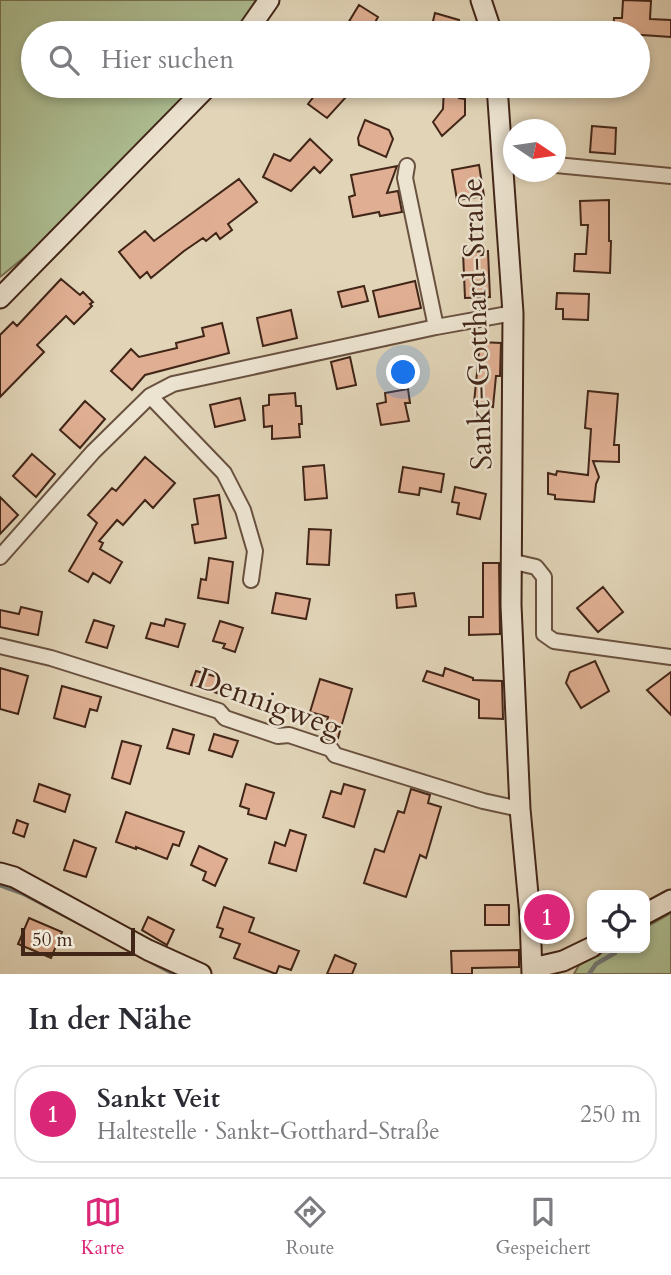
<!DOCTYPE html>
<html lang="de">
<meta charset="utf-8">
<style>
:root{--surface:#fff;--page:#f2f2f3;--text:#2b2b33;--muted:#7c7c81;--line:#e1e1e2;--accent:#db2777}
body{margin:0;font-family:Cardo,serif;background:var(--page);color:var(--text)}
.controls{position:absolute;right:21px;bottom:21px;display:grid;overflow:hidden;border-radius:14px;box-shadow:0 4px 10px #0003}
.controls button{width:63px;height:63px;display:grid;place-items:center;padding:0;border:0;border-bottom:2px solid var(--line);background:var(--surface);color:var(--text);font:35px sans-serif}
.compass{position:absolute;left:503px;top:119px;width:63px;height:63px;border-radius:50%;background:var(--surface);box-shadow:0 4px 10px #0003;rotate:103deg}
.scale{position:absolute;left:21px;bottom:18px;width:114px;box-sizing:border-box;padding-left:7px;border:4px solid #412517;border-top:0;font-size:19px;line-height:24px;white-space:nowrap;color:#412517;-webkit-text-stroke:5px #ece3d0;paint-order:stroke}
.you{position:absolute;left:404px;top:373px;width:24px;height:24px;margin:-18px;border:5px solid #fff;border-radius:50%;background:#1a73e8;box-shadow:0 0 0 10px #1a73e833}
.badge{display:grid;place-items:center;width:46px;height:46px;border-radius:50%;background:var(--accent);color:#fff;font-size:23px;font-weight:700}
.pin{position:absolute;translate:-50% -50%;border:4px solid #fff;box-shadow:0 2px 7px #0006}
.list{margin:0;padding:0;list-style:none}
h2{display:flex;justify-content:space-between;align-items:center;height:91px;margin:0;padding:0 28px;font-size:30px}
h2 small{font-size:23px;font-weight:400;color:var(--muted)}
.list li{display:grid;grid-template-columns:46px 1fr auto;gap:21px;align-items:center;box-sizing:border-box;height:98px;margin:0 14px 14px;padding:0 14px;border:2px solid var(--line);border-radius:28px}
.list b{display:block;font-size:26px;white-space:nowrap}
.list p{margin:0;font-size:23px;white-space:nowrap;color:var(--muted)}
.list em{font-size:23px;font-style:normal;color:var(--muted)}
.icon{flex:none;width:38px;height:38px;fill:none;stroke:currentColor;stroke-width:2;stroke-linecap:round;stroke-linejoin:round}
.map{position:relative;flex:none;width:671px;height:974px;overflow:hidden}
.search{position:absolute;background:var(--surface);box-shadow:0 4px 10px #0003;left:21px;right:21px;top:21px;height:77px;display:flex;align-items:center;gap:18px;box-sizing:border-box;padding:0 24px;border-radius:38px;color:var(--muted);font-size:26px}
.sheet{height:203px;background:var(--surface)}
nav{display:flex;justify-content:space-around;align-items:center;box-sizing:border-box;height:98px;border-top:2px solid var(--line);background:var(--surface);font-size:19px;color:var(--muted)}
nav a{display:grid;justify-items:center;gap:4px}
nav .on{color:var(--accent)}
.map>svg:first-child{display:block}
.green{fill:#adbe92;stroke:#777254;stroke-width:2}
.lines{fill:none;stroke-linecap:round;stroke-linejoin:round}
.stream{stroke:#757c78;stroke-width:4.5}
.building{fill:#e0af93;stroke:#412517;stroke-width:2}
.street-casing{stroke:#69513f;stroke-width:18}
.secondary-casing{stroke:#412517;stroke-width:23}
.street{stroke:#ece3d0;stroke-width:14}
.secondary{stroke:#ece3d0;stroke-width:19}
.labels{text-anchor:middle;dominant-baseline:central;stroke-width:5;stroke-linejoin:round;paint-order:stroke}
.street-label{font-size:30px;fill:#412517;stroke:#ece3d0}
</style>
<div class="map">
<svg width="671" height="974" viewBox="0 0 671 974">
<rect width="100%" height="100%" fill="#e1d4b7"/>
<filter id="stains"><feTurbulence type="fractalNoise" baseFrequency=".00286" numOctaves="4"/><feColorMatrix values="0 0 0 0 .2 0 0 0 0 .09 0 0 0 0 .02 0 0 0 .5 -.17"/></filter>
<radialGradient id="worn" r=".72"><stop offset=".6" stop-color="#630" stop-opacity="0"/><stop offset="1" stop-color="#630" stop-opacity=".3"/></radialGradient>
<path class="green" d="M0,0H262L237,33H33V86H195L48,238L0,277Z
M671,913V974H574L579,965L610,948H645V928Z"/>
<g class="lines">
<path class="stream" d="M0,885L24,894L87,927
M150,961L174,974
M589,974L596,964L615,953"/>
</g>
<path class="building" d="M623,0L651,1L650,19L671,20V37L613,33L614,18H622Z
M359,5L378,17L369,33H342Z
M435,13L459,20L455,33H430Z
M322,86H334L347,96L327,118L308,104Z
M444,86H456L459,98L465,99V115L442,136L433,122L443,109Z
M365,120L389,130L393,139L386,157L359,145L358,138Z
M592,126L616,128L615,154L590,152Z
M310,139L332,160L320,173L314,167L291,191L263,177L274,154L290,161Z
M479,165L484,196L457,200L452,170Z
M397,166L387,193L398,191L402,212L380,216L379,212L353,217L349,197L355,195L351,175Z
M239,179L257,202L228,224L232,230L220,239L216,233L206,241L203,238L184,251L151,278L147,272L140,278L119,252L145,231L154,241Z
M609,200V241H611L610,273L574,271L575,254H586L588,225H581L580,201Z
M488,251L490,297L465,298L463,252Z
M61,279L80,295L83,292L93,302L90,304L92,306L74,324L66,316L37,345L44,352L0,397V335L13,322L17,326Z
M415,281L421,308L379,317L373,291Z
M364,286L368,301L342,307L338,292Z
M557,293L589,294L588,320L563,319V309H556Z
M291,310L297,338L263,346L257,318Z
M222,323L229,353L145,375L132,390L111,371L131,349L139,357L177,348L176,343L204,336L202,328Z
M480,342L501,343L500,376H496L493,407L474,403Z
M350,357L356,385L337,389L331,362Z
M408,389L410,403H405L409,421L381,425L377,404L386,402L385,393Z
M588,391L618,394L614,445H619V462L593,461L599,477L596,484L594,502L555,499V495L548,494V473L556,475L557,471L588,475L591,429L585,428Z
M295,393L296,406H301L302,424H299L300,437L272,439V426L264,427L263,406L269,405V395Z
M240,398L245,420L215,427L210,405Z
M85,401L105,419L80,448L60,430Z
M32,454L55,474L36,497L13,476Z
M145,457L175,483L153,508L145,500L123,525L117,520L99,541L103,543L100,549L122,562L110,583L93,573L88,582L69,571L97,523L88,515L112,488L116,491Z
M324,465L327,498L305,500L303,467Z
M403,467L444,474L441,492L420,488L419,495L399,492Z
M455,487L486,494L480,519L457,514L459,503L452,502Z
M219,495L226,538L195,543L192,525L198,524L194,499Z
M0,497L18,515L0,534Z
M309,529L331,530L329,565L307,564Z
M209,558L233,562L228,603L198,598L201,579L206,580Z
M483,563H499L500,634L469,635V617H483Z
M603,587L623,612L598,632L577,608Z
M276,593L310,599L306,619L272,613Z
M414,593L416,606L397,608L396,595Z
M21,607L42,612L38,635L0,627V610L19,614Z
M166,619L185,624L178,647L146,638L151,623L164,626Z
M94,620L114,626L107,648L86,642Z
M220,621L243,628L235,652L223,648L225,644L213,641Z
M595,661L609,691L581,708L566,683L570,672Z
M0,668L28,676L18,714L0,709Z
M445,668L473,678V680L502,681L503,719L479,718V700L423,681L427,671L443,676Z
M196,671L221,678L217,693L191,685Z
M671,672V715L647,690Z
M320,679L352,689L338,738L323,734L328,717L310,712Z
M62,686L101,697L97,711L90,709L85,727L54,718Z
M173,729L194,735L189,754L167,748Z
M214,734L238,741L232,757L209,750Z
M122,741L141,746L130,784L112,778Z
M39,784L70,795L65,812L34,801Z
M246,784L274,793L266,819L248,814L249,809L240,806Z
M344,784L365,790L354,827L323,817L331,791L341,794Z
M411,789L430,795L428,803L441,807L426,858L420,855L406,897L364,883L375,849L384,852L398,811L404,813Z
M126,812L184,832L179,846L173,844L167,859L136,847V849L116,842Z
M17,820L28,824L24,837L13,833Z
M290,830L306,835L296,871L269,863L275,842L285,846Z
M74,840L96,848L86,877L64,870Z
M199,846L227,859L215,886L203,880L206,872L191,865Z
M485,905H509V925H485Z
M224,907L254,918L249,932L299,951L291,970L279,966L276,974L234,958L240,944L220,937L223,929L217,927Z
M148,917L174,930L167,945L142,930Z
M29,918L62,932L51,958L18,944Z
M519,950V967L472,968V974H452L451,951Z
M335,955L356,964L352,974H327Z"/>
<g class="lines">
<defs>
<path id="street" d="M556,165L671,176
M407,166L405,178L436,327
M150,396L224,473L243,510L255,551L251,580
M0,557L93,452L150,396L173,384L436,327L513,313
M510,561L536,567L544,577V634L554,641L671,657
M0,646L51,658L219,711L225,718L278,736L289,735L331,749L335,755L483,801L520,809"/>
<path id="secondary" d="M481,0L492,33
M246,33L269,0
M497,86L513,313L511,605L520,809L530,916L532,974
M0,298L208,86
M0,873L14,877L148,950L201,974
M645,914L671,900
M533,968L563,961L592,947"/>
</defs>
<use href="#street" class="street-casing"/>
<use href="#secondary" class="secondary-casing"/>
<use href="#street" class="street"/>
<use href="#secondary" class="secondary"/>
</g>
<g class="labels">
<g class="street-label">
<text transform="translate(477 324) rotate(-92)">Sankt-Gotthard-Straße</text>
<text transform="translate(269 703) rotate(20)">Dennigweg</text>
</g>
</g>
<rect width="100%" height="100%" filter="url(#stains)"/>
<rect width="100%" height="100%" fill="url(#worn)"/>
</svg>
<div class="controls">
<button><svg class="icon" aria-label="locate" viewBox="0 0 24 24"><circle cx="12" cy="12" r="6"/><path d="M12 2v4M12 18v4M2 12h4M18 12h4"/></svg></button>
</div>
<svg class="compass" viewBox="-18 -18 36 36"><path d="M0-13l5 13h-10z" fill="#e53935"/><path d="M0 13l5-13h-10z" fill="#7c7c81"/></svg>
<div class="scale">50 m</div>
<div class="you"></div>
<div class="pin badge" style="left:547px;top:917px">1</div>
<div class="search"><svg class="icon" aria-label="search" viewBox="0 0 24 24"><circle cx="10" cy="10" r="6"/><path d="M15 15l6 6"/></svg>Hier suchen</div>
</div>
<section class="sheet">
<h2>In der Nähe<small></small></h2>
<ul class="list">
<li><span class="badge">1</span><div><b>Sankt Veit</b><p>Haltestelle · Sankt-Gotthard-Straße</p></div><em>250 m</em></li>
</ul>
</section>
<nav>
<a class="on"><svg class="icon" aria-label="map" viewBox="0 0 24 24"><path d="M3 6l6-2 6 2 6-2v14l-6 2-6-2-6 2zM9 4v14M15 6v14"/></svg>Karte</a>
<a><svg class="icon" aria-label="directions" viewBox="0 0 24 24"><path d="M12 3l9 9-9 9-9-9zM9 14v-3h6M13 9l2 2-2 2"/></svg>Route</a>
<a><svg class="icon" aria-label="saved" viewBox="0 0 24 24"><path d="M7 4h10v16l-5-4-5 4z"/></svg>Gespeichert</a>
</nav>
